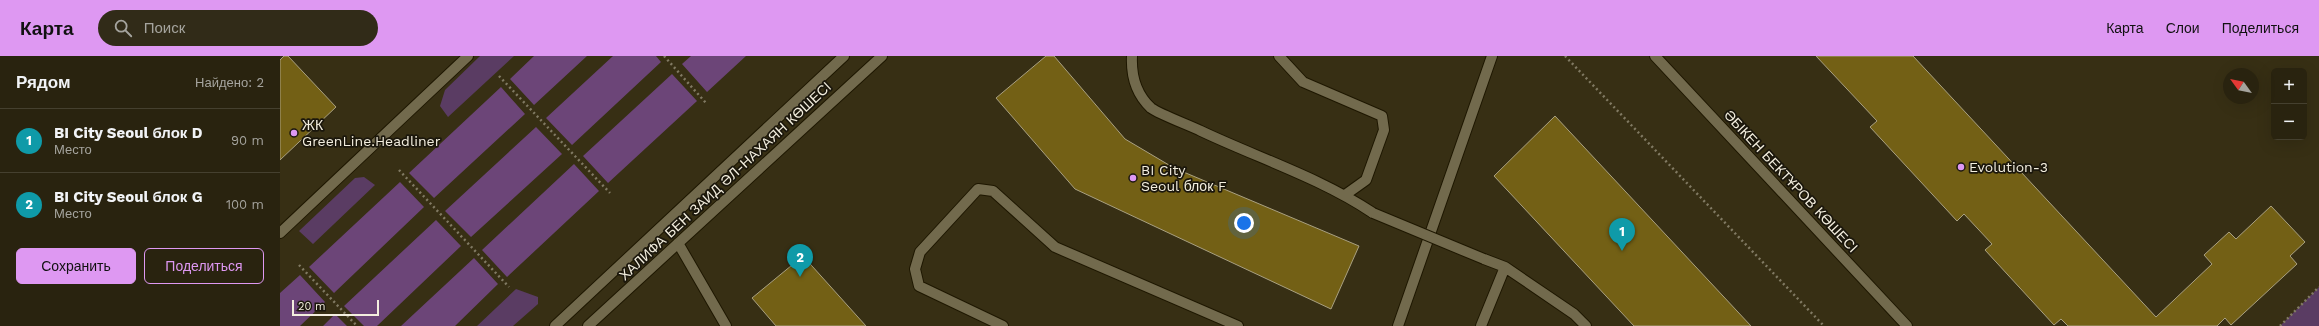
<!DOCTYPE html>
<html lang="ru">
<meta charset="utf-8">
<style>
:root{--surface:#29230f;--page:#312b18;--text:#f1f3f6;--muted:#a5a49e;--line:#45402f;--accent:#de98f2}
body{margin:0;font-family:"Work Sans",sans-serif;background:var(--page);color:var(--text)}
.controls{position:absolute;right:12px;top:12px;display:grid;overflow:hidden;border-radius:6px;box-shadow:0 4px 16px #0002}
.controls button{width:36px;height:36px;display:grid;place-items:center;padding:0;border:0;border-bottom:1px solid var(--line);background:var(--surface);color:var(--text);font:20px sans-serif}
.compass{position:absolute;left:1943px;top:12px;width:36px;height:36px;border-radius:50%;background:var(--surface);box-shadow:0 4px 16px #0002;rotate:303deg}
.scale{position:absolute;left:12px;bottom:10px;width:87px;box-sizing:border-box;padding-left:4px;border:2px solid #f3eede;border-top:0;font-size:11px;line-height:14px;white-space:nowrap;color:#f3eede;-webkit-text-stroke:3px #1b170c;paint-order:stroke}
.you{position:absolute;left:964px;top:167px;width:14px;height:14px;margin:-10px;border:3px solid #fff;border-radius:50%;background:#1a73e8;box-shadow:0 0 0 6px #1a73e833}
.badge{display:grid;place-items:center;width:26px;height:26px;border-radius:50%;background:var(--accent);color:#fff;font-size:13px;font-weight:700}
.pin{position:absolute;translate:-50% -33px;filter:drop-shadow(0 1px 2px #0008)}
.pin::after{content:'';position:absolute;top:21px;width:14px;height:12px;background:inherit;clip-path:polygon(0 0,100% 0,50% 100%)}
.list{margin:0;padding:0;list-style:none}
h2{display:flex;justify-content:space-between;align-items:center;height:52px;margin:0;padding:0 16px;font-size:17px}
h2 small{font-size:13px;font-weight:400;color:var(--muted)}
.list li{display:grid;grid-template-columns:26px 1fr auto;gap:12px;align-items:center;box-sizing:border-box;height:64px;padding:0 16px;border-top:1px solid var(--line)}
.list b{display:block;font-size:15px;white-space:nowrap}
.list p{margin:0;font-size:13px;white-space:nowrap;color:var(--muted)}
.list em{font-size:13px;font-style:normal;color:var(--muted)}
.actions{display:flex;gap:8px;padding:12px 16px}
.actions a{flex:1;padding:9px 0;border:1px solid var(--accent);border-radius:6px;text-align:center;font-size:14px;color:var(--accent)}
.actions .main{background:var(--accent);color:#111}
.icon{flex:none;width:22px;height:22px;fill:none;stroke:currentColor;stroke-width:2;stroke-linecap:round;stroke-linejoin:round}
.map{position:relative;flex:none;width:2039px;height:270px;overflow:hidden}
header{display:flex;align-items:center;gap:24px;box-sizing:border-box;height:56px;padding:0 20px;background:var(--accent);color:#111}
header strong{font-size:19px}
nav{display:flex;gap:22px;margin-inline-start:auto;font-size:14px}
.search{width:280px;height:36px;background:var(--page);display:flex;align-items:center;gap:10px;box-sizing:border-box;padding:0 14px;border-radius:22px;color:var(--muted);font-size:15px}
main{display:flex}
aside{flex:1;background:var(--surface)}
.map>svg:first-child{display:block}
.green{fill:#5a3c63}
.forest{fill:#6c4578}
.building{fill:#736015;stroke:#a9a081}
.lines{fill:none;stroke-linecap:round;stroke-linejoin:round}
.minor-casing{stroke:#1e1700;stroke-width:12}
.path{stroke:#817a63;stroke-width:2.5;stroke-dasharray:2 3;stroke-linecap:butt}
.minor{stroke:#726a4d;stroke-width:10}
.minor-bridge-casing{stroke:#1e1700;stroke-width:12;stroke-linecap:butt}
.minor-bridge{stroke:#726a4d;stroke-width:10}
.poi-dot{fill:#de98f2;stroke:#1b170c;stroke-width:1.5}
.labels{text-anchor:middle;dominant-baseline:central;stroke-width:3.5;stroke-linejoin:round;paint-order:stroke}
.poi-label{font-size:14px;fill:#f3eede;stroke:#1b170c;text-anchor:start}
.street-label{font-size:14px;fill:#f3eede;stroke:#1b170c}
</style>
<header>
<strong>Карта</strong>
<div class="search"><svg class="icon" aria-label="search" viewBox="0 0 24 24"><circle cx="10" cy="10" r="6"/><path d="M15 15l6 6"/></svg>Поиск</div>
<nav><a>Карта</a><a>Слои</a><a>Поделиться</a></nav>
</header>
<main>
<aside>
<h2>Рядом<small>Найдено: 2</small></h2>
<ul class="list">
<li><span class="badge" style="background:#0f9aa8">1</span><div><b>BI City Seoul блок D</b><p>Место</p></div><em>90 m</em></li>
<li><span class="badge" style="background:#0f9aa8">2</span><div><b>BI City Seoul блок G</b><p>Место</p></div><em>100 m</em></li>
</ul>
<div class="actions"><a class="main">Сохранить</a><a>Поделиться</a></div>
</aside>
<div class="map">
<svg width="2039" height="270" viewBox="0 0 2039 270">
<rect width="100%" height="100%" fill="#372f14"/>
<path class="green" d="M200,0H234L168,61L160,50L165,34Z
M84,121L95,129L33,188L19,175L75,122Z
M2039,231V270H2000Z
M236,233L258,241V248L233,270H197Z"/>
<path class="forest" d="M254,0H307L254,49L230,23Z
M333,0H376L381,6L292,89L266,62Z
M411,0H466L427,36L402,8Z
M392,18L417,45L328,127L303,100Z
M221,31L245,58L154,142L129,117Z
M256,71L282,98L191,181L165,155Z
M294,108L319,135L227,221L202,194Z
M120,126L144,151L54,237L29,211Z
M156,164L181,190L97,270H84L64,250Z
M194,202L218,228L175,270H121Z
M20,219L45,246L20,270H0V237Z
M55,258L67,270H43Z"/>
<path class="building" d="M4,0H8L56,51L0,104V4Z
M766,0H774L845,83L894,112L1079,190L1051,253L795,133L716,42Z
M1536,0H1633L1876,261L1932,208L1924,199L1949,176L1956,183L1991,150L2025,186L2010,200L2017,208L1951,269L1945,262L1937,270H1788L1781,263L1774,269L1705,194L1712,188L1684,158L1677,165L1590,71L1597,65Z
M1275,60L1471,270H1354L1214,120Z
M523,200L586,270H496L472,242Z"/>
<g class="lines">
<defs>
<path id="minor" d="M852,0C851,20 856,38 871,52C881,59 909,69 921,75C978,102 1041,122 1093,157
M999,0L1023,26L1102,60L1104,74L1086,124L1065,139
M1375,0L1627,270
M0,177L188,0
M398,187L446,270
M1225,211L1294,258L1306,270
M275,270L564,0
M308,270L602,0
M723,270L639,230L635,213L640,196L698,133L713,135L775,191L958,270
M1118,270L1212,0
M1201,270L1225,211L1204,203"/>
</defs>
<use href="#minor" class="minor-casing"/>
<path class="path" d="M384,0L426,47
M1285,0L1544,270
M219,20L330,137
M119,114L229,231
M19,209L77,270
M2000,270L2039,231"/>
<use href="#minor" class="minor"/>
<defs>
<path id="minor-bridge" d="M1093,157L1204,203"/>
</defs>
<use href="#minor-bridge" class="minor-bridge-casing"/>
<use href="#minor-bridge" class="minor-bridge"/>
</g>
<g class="poi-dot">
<circle cx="14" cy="77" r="4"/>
<circle cx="1681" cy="111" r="4"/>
<circle cx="853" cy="122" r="4"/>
</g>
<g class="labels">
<g class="poi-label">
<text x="22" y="69">ЖК<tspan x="22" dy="16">GreenLine.Headliner</tspan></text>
<text x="1689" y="111">Evolution-3</text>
<text x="861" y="114">BI City<tspan x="861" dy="16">Seoul блок F</tspan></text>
</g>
<g class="street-label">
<text transform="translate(445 125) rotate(-43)">ХАЛИФА БЕН ЗАИД ӘЛ-НАХАЯН КӨШЕСІ</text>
<text transform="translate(1511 125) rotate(47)">ӘБІКЕН БЕКТҰРОВ КӨШЕСІ</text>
</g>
</g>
</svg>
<div class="controls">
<button>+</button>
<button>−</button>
</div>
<svg class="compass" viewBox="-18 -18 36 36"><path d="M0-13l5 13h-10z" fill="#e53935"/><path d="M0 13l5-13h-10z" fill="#a5a49e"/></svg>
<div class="scale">20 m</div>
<div class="you"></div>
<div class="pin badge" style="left:1342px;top:195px;background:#0f9aa8">1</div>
<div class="pin badge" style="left:520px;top:221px;background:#0f9aa8">2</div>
</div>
</main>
